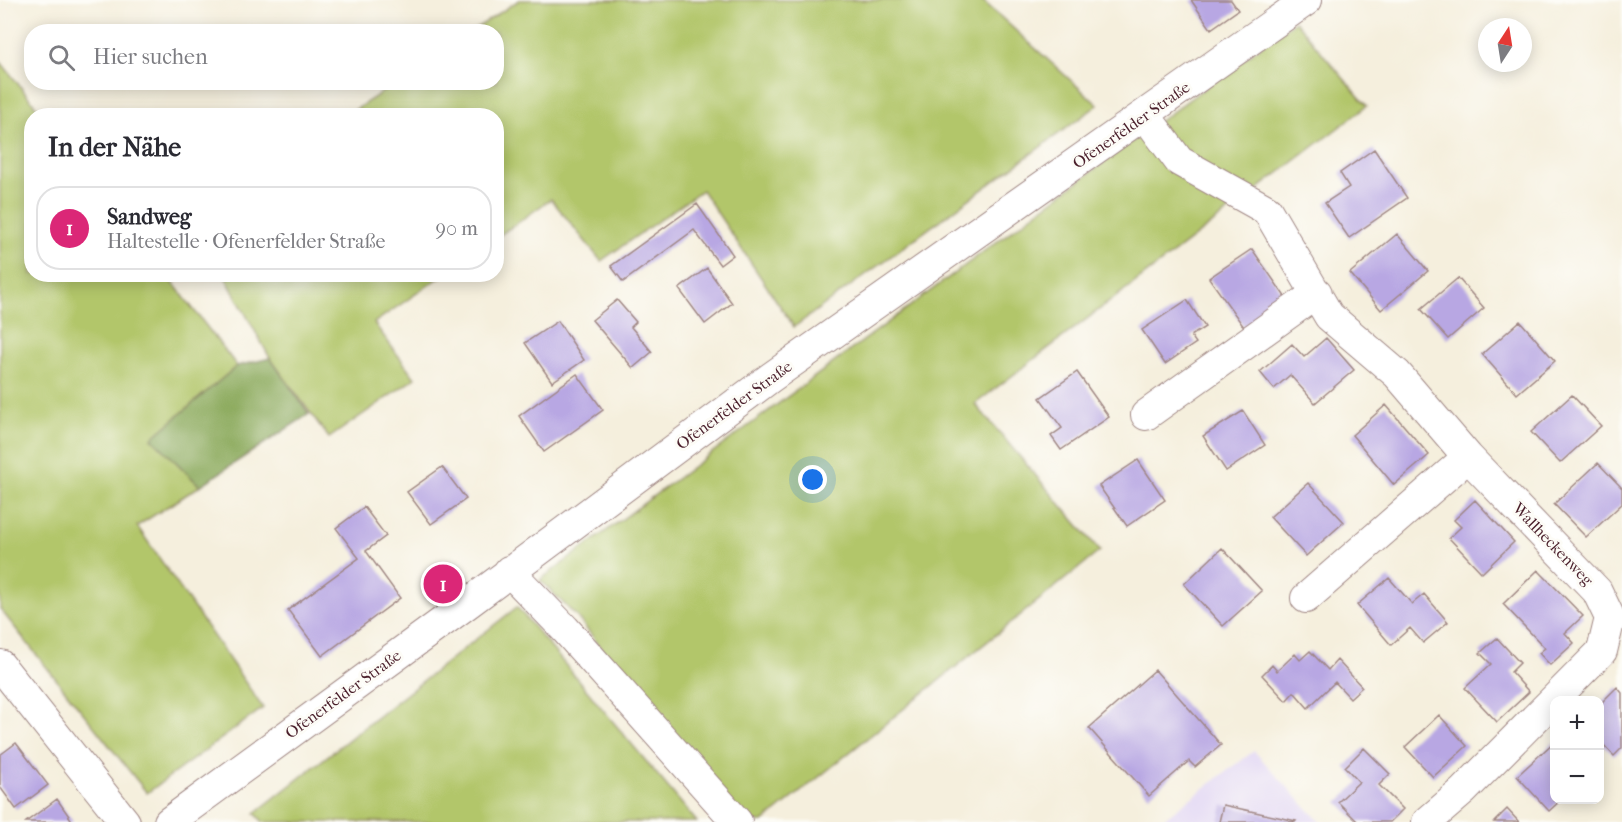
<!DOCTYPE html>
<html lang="de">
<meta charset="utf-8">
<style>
:root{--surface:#fff;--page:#f2f2f3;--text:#2b2b33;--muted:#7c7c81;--line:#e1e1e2;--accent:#db2777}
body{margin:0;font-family:"IM FELL French Canon",serif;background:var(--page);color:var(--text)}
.controls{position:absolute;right:18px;bottom:18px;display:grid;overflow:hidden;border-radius:12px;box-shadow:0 3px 15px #0003}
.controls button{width:54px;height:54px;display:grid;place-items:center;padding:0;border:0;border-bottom:2px solid var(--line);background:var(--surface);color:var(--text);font:30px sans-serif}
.compass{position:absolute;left:1478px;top:18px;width:54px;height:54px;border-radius:50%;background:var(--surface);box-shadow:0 3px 15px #0003;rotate:12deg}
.you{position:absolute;left:813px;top:480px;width:21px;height:21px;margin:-15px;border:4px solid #fff;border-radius:50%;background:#1a73e8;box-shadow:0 0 0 9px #1a73e833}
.badge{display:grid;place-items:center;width:39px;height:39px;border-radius:50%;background:var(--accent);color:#fff;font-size:20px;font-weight:700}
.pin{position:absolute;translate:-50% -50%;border:3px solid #fff;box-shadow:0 2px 6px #0006}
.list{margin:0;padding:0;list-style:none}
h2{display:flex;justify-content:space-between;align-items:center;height:78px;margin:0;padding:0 24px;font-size:26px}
h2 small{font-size:20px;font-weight:400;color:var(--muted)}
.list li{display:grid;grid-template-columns:39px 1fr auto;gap:18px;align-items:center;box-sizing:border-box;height:84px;margin:0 12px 12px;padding:0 12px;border:2px solid var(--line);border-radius:24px}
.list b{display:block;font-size:22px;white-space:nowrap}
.list p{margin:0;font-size:20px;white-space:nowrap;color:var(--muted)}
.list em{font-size:20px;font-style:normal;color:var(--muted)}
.icon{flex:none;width:33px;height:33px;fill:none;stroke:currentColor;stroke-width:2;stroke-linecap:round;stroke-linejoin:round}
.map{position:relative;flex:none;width:1622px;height:822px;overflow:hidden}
.search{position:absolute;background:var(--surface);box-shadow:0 3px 15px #0003;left:24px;top:24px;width:480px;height:66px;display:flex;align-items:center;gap:15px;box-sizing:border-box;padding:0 21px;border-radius:24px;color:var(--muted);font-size:22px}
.panel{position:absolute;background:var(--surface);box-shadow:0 3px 15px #0003;left:24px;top:108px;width:480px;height:174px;border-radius:24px}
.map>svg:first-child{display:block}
.built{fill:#e0d4f4}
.green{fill:#b2c66a;stroke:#7e724a;stroke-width:1.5}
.forest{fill:#8dab5e;stroke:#6c6544;stroke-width:1.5}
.building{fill:#b8a7e3}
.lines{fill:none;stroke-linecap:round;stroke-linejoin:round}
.minor-casing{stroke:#a08784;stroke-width:32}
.minor{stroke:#fff;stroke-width:30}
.labels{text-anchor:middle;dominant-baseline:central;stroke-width:6;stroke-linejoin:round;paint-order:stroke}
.street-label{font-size:16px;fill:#4a1f2b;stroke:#fdfcf7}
</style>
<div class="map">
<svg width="1622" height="822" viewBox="0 0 1622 822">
<rect width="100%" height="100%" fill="#fdfcf7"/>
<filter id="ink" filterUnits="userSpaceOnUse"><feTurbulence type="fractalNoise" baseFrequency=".0167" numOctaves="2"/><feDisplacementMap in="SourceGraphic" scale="12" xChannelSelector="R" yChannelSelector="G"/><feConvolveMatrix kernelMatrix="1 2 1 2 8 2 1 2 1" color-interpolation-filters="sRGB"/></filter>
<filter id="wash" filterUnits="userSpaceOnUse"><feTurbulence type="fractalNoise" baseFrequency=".008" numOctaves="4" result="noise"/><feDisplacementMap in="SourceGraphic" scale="24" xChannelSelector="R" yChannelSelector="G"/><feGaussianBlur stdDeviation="1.35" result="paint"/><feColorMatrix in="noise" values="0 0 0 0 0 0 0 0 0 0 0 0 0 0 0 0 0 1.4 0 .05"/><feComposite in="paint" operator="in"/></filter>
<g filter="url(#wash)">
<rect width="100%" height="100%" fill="#f5efdd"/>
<path class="built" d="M1254,751L1320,822H1159Z"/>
<path class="green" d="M519,0H982L1098,105L794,327L702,190L601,261L551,199L497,237L496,116L347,115L396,83L496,82V32L472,31Z
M1295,21L1367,106L975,404L1100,551L763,822H739L577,617L540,580Z
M0,61L43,115L32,116V274L167,275L237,366L152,438L200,486L137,526L263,708L147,793L0,609Z
M224,275H443L374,323L415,378L329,438L270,358Z
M517,607L697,822H263L255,813Z"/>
<path class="forest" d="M270,358L309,414L200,486L152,438L237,366Z"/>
<g id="blocks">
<path class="building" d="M1191,0H1231L1238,10L1211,29Z
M1374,149L1407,198L1349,238L1325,203L1349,187L1340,173Z
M697,204L733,255L720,265L694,230L623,282L611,266Z
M1397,234L1428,271L1381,310L1350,273Z
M1252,249L1288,301L1246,330L1209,278Z
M707,268L732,303L705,324L679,289Z
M1458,278L1484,308L1448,339L1421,309Z
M617,300L636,322L631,327L652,352L633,368L592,320Z
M1187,300L1205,327L1191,336L1196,343L1165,364L1142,330Z
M558,321L584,360L552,382L525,343Z
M1520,321L1555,361L1517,394L1482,354Z
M1326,338L1354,370L1315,403L1290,375L1274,389L1260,372L1292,344L1304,357Z
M1077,372L1109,417L1061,450L1051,436L1062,428L1040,398Z
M577,374L603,410L544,452L519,416Z
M1572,395L1601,426L1560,463L1531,432Z
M1386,405L1429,455L1394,485L1352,435Z
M1243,411L1265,445L1226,471L1203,436Z
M1138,460L1165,500L1127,526L1099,486Z
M1598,463L1622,488V504L1586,537L1554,504Z
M442,467L466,499L431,524L407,492Z
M1308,483L1344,522L1306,556L1270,517Z
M1475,500L1514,542L1482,573L1449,538L1461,527L1454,520Z
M364,507L386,536L366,551L400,598L322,656L288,610L359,558L336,528Z
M1222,548L1262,591L1223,626L1184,584Z
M1538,570L1583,616L1565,633L1574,643L1550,665L1539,653L1545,648L1503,604Z
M1389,578L1412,604L1424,594L1448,622L1423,643L1410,628L1391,645L1357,605Z
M1497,638L1520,663L1511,672L1529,692L1497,722L1465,688L1491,664L1480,653Z
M1310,651L1328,670L1337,660L1362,687L1350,698L1335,682L1308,708L1294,692L1286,701L1262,675L1272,665L1277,671L1295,654L1300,660Z
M1155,670L1221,745L1195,767L1189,761L1149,796L1089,728Z
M1617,687L1622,693V748L1614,756L1600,741V704Z
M1439,715L1467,746L1433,777L1405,747Z
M1554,742V800H1561L1549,811L1517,776Z
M16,743L48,785L16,809L0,787V755Z
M1364,748L1390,774L1379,785L1403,809L1390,822H1358L1338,802L1359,782L1345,767Z
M57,799L73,822H26Z
M1223,805L1296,821L1295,822H1219Z
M1507,809L1519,822H1494Z"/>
</g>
</g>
<g filter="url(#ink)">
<use href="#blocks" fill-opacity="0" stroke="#a08784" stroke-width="1.5"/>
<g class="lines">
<defs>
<path id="minor" d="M1145,115L1179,161L1267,210L1329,316L1397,374L1468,457L1597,591L1610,618L1602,651L1463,791L1427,822
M1146,415L1317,293
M509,571L565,629L737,822
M1306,598L1468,457
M0,665L125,822
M169,822L467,604L770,378L1307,0"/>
</defs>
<use href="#minor" class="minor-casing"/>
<use href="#minor" class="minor"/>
</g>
</g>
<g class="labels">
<g class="street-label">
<text transform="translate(1131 125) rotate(-35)">Ofenerfelder Straße</text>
<text transform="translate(734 405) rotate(-36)">Ofenerfelder Straße</text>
<text transform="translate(1553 544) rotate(46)">Wallheckenweg</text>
<text transform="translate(343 694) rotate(-36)">Ofenerfelder Straße</text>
</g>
</g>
</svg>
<div class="controls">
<button>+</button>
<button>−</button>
</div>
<svg class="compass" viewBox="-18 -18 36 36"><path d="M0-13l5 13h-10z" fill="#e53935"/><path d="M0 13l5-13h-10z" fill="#7c7c81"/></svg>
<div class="you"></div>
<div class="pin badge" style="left:443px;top:584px">1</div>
<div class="search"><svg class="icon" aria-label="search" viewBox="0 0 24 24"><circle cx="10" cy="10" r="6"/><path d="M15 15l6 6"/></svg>Hier suchen</div>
<section class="panel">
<h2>In der Nähe<small></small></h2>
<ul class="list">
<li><span class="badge">1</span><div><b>Sandweg</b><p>Haltestelle · Ofenerfelder Straße</p></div><em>90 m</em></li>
</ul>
</section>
</div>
